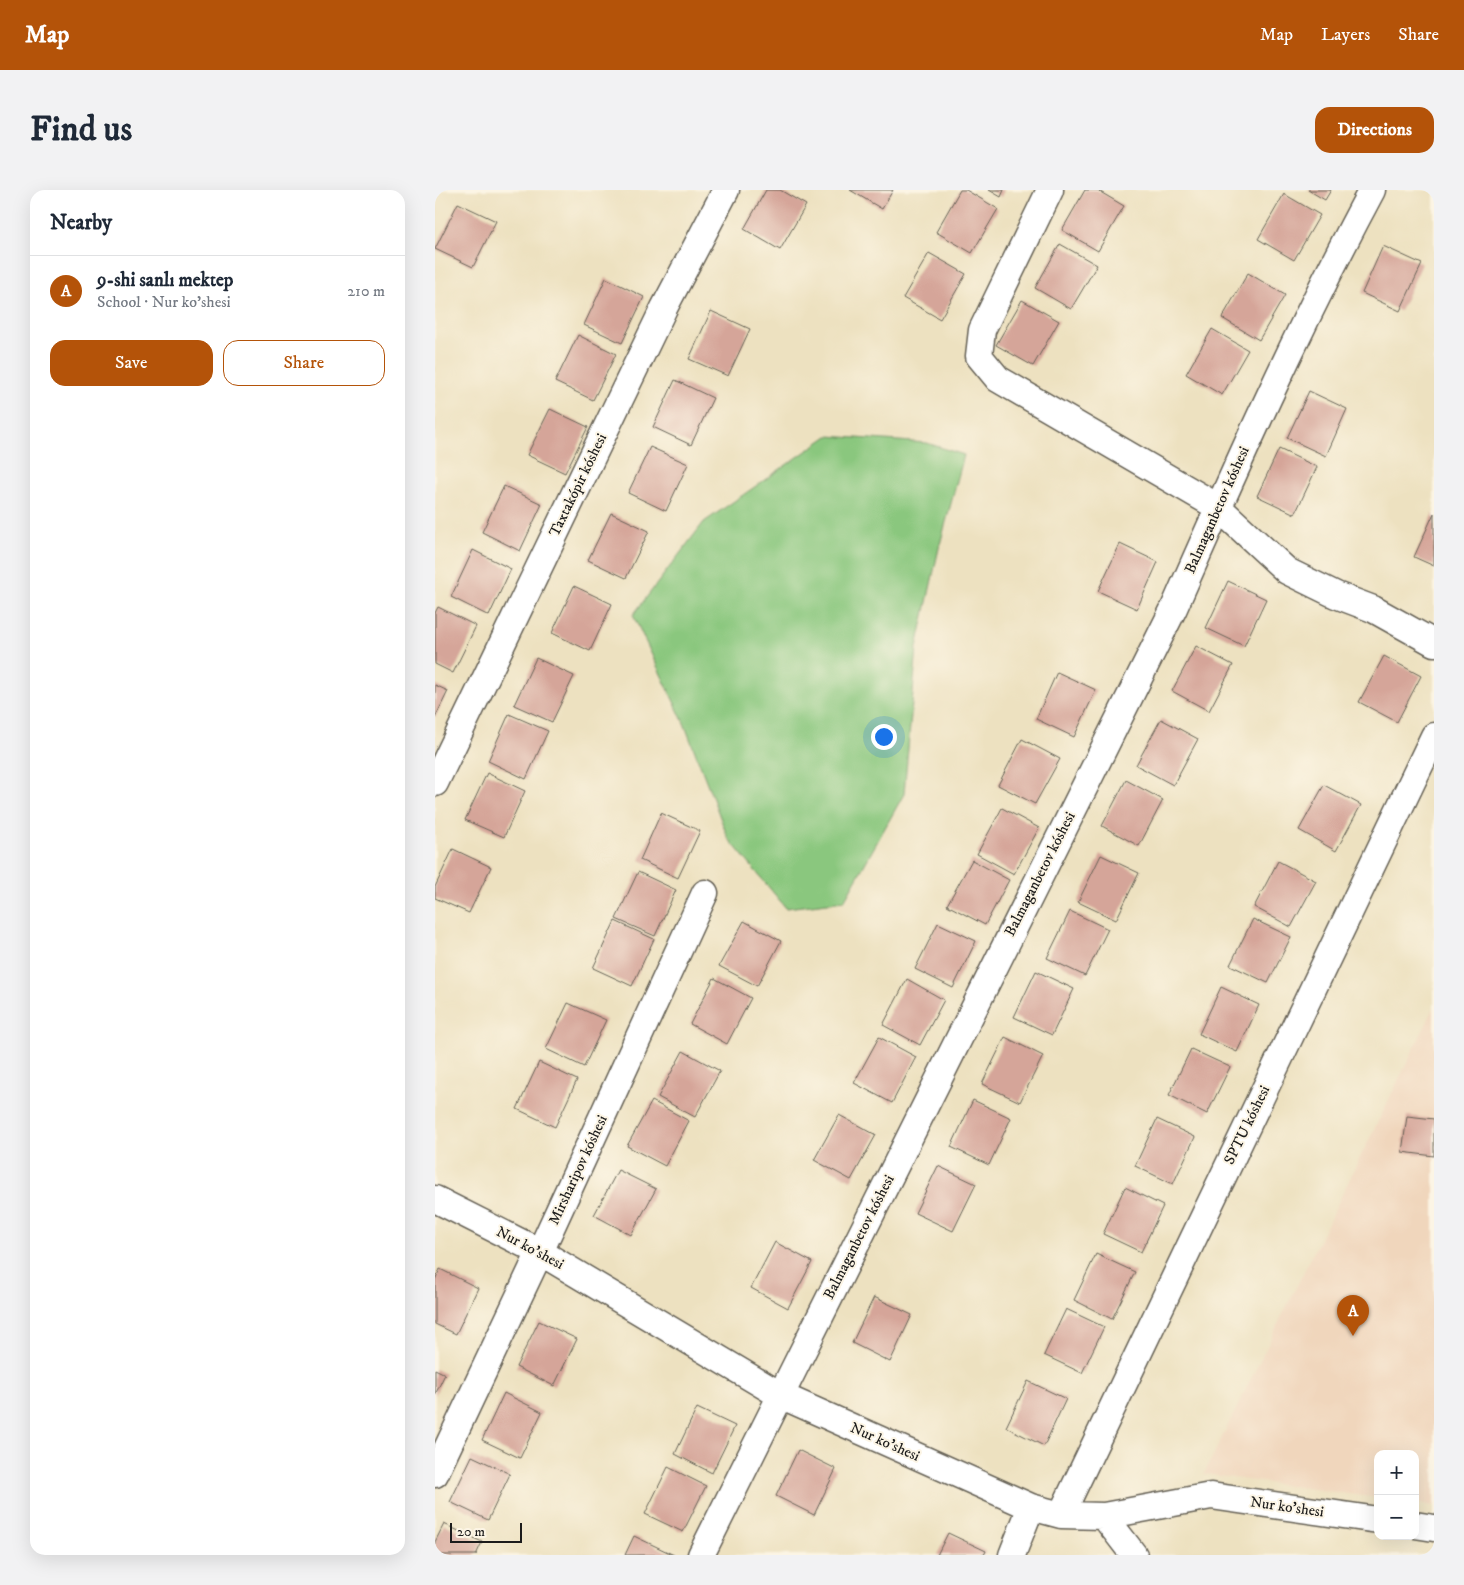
<!DOCTYPE html>
<meta charset="utf-8">
<style>
:root{--surface:#fff;--page:#f2f2f3;--text:#1f2937;--muted:#747a83;--line:#e0e1e3;--accent:#b45309}
body{margin:0;font-family:"IM FELL DW Pica",serif;background:var(--page);color:var(--text)}
.controls{position:absolute;right:15px;bottom:15px;display:grid;overflow:hidden;border-radius:10px;box-shadow:0 5px 20px #0002}
.controls button{width:45px;height:45px;display:grid;place-items:center;padding:0;border:0;border-bottom:1px solid var(--line);background:var(--surface);color:var(--text);font:25px sans-serif}
.scale{position:absolute;left:15px;bottom:12px;width:72px;box-sizing:border-box;padding-left:5px;border:2px solid #1c1c1c;border-top:0;font-size:14px;line-height:18px;white-space:nowrap;color:#1c1c1c;-webkit-text-stroke:4px #fcf5e5;paint-order:stroke}
.you{position:absolute;left:448px;top:546px;width:18px;height:18px;margin:-12px;border:4px solid #fff;border-radius:50%;background:#1a73e8;box-shadow:0 0 0 8px #1a73e833}
.badge{display:grid;place-items:center;width:32px;height:32px;border-radius:50%;background:var(--accent);color:#fff;font-size:16px;font-weight:700}
.pin{position:absolute;translate:-50% -41px;filter:drop-shadow(0 1px 2px #0008)}
.pin::after{content:'';position:absolute;top:26px;width:18px;height:15px;background:inherit;clip-path:polygon(0 0,100% 0,50% 100%)}
.list{margin:0;padding:0;list-style:none}
h2{display:flex;justify-content:space-between;align-items:center;height:65px;margin:0;padding:0 20px;font-size:21px}
h2 small{font-size:16px;font-weight:400;color:var(--muted)}
.list li{display:grid;grid-template-columns:32px 1fr auto;gap:15px;align-items:center;box-sizing:border-box;height:70px;padding:0 20px;border-top:1px solid var(--line)}
.list b{display:block;font-size:19px;white-space:nowrap}
.list p{margin:0;font-size:16px;white-space:nowrap;color:var(--muted)}
.list em{font-size:16px;font-style:normal;color:var(--muted)}
.actions{display:flex;gap:10px;padding:15px 20px}
.actions a{flex:1;padding:11px 0;border:1px solid var(--accent);border-radius:15px;text-align:center;font-size:18px;color:var(--accent)}
.actions .main{background:var(--accent);color:#fff}
.map{position:relative;flex:none;width:999px;height:1365px;overflow:hidden;border-radius:15px}
header{display:flex;align-items:center;gap:30px;box-sizing:border-box;height:70px;padding:0 25px;background:var(--accent);color:#fff}
header strong{font-size:24px}
nav{display:flex;gap:28px;margin-inline-start:auto;font-size:18px}
.intro{display:flex;align-items:center;justify-content:space-between;box-sizing:border-box;height:120px;padding:0 30px}
h1{margin:0;font-size:35px}
.button{padding:12px 22px;border-radius:15px;background:var(--accent);color:#fff;font-size:18px;font-weight:700}
main{display:flex;gap:30px;padding:0 30px}
aside{flex:1;background:var(--surface);border-radius:15px;box-shadow:0 5px 20px #0002}
.map>svg:first-child{display:block}
.built{fill:#f0d6bc}
.green{fill:#8ac77e;stroke:#53724d}
.building{fill:#d5a599}
.lines{fill:none;stroke-linecap:round;stroke-linejoin:round}
.street-casing{stroke:#656155;stroke-width:29}
.street{stroke:#fff;stroke-width:26}
.labels{text-anchor:middle;dominant-baseline:central;stroke-width:4;stroke-linejoin:round;paint-order:stroke}
.street-label{font-size:15px;fill:#1c1c1c;stroke:#fcf5e5}
</style>
<header>
<strong>Map</strong>
<nav><a>Map</a><a>Layers</a><a>Share</a></nav>
</header>
<div class="intro"><h1>Find us</h1><a class="button">Directions</a></div>
<main>
<aside>
<h2>Nearby<small></small></h2>
<ul class="list">
<li><span class="badge">A</span><div><b>9-shi sanlı mektep</b><p>School · Nur ko'shesi</p></div><em>210 m</em></li>
</ul>
<div class="actions"><a class="main">Save</a><a>Share</a></div>
</aside>
<div class="map">
<svg width="999" height="1365" viewBox="0 0 999 1365">
<rect width="100%" height="100%" fill="#fcf5e5"/>
<filter id="ink" filterUnits="userSpaceOnUse"><feTurbulence type="fractalNoise" baseFrequency=".02" numOctaves="2"/><feDisplacementMap in="SourceGraphic" scale="10" xChannelSelector="R" yChannelSelector="G"/><feConvolveMatrix kernelMatrix="1 2 1 2 8 2 1 2 1" color-interpolation-filters="sRGB"/></filter>
<filter id="wash" filterUnits="userSpaceOnUse"><feTurbulence type="fractalNoise" baseFrequency=".0096" numOctaves="4" result="noise"/><feDisplacementMap in="SourceGraphic" scale="20" xChannelSelector="R" yChannelSelector="G"/><feGaussianBlur stdDeviation="1.12" result="paint"/><feColorMatrix in="noise" values="0 0 0 0 0 0 0 0 0 0 0 0 0 0 0 0 0 1.4 0 .05"/><feComposite in="paint" operator="in"/></filter>
<g filter="url(#wash)">
<rect width="100%" height="100%" fill="#ede1c0"/>
<path class="built" d="M999,818V1316L980,1313V1264H943V1308L769,1284Z"/>
<path class="green" d="M393,246L492,253L529,265L504,358L482,457L469,604L409,711L351,718L293,648L249,533L198,425L269,332Z"/>
<g id="blocks">
<path class="building" d="M331,0H345L371,15L345,60L309,39Z
M415,0H458L447,19Z
M525,0H531L563,19L537,63L501,42Z
M554,0H569L566,7Z
M650,0H662L689,16L663,61L627,40Z
M873,0H896L890,10Z
M849,4L885,25L859,70L823,49Z
M23,13L61,31L38,77L0,59Z
M625,54L662,75L636,119L600,98Z
M948,56L987,74L965,121L927,103Z
M494,63L531,84L505,129L468,108Z
M813,83L850,105L824,150L787,128Z
M171,88L209,107L187,153L149,135Z
M587,110L624,131L598,176L561,155Z
M276,121L315,139L293,186L254,169Z
M777,139L813,160L787,205L751,184Z
M143,145L181,164L158,210L120,192Z
M240,190L278,208L256,255L218,237Z
M874,201L912,219L891,266L852,248Z
M115,219L153,237L130,283L92,265Z
M215,257L253,274L231,321L193,303Z
M844,259L882,277L860,324L822,306Z
M69,296L107,314L85,361L47,342Z
M176,323L214,341L191,388L153,370Z
M999,323V376L979,367Z
M685,354L723,372L702,419L663,401Z
M38,360L76,379L54,426L16,407Z
M793,391L831,409L809,456L771,438Z
M139,396L177,414L155,461L117,443Z
M3,417L41,436L18,483L0,474V423Z
M761,456L798,475L774,521L737,501Z
M949,466L986,486L962,532L924,512Z
M101,468L139,486L117,532L79,515Z
M622,482L661,500L639,547L601,529Z
M0,495L13,501L0,528Z
M74,524L113,541L91,589L53,571Z
M726,529L763,549L738,595L701,575Z
M587,549L625,569L600,614L563,595Z
M52,583L90,601L69,647L30,630Z
M691,590L728,610L704,656L667,636Z
M889,595L926,615L901,661L864,640Z
M567,618L604,638L579,684L542,664Z
M226,623L265,641L243,688L205,670Z
M18,659L56,677L34,723L0,708V697Z
M666,665L704,683L681,730L643,712Z
M537,670L574,690L550,735L512,715Z
M843,671L881,691L856,737L819,717Z
M203,682L241,700L220,746L181,729Z
M635,721L673,739L650,786L612,768Z
M818,729L856,747L833,793L795,775Z
M180,731L219,749L197,796L158,778Z
M309,731L346,751L322,796L284,776Z
M503,733L541,751L518,798L480,779Z
M601,781L639,799L617,845L579,827Z
M279,788L316,808L292,854L255,834Z
M472,789L509,810L485,855L448,835Z
M786,797L824,815L802,862L764,844Z
M133,813L171,830L149,877L111,859Z
M444,847L481,867L457,913L419,893Z
M570,847L608,866L585,912L547,894Z
M756,859L795,877L772,924L734,905Z
M248,861L285,881L260,927L223,907Z
M104,872L142,890L120,937L82,919Z
M538,910L576,928L554,975L516,957Z
M217,911L254,931L230,976L192,956Z
M404,925L441,945L416,990L379,970Z
M972,926L999,929V966L967,962Z
M722,929L760,947L738,994L700,976Z
M503,976L541,994L518,1041L480,1023Z
M183,980L221,999L196,1045L159,1025Z
M690,997L728,1016L706,1062L668,1044Z
M340,1052L377,1072L353,1118L316,1098Z
M661,1064L700,1082L677,1129L639,1110Z
M5,1079L43,1098L21,1144L0,1134V1090Z
M439,1107L477,1125L455,1172L417,1153Z
M631,1119L669,1137L647,1183L609,1165Z
M104,1131L142,1149L119,1196L81,1177Z
M0,1179L10,1184L0,1205Z
M593,1191L631,1209L609,1256L571,1237Z
M69,1203L107,1222L85,1268L47,1250Z
M262,1218L300,1236L277,1283L240,1264Z
M363,1260L401,1279L379,1325L341,1306Z
M37,1266L75,1284L53,1330L15,1312Z
M233,1277L271,1296L248,1342L210,1324Z
M9,1334L47,1352L41,1365H0V1352Z
M513,1343L551,1361L549,1365H502Z
M199,1346L239,1365H190Z"/>
</g>
</g>
<g filter="url(#ink)">
<use href="#blocks" fill-opacity="0" stroke="#656155" stroke-width="1"/>
<g class="lines">
<defs>
<path id="street" d="M615,0L547,140L544,166L563,189L783,317L852,381L901,405L938,419L999,453
M0,593L229,118L291,0
M0,1009L105,1062L345,1205L596,1317L626,1325L669,1326L776,1306L943,1330
M0,1284L105,1062L270,703
M626,1325L999,546
M669,1326L699,1365
M980,1335L999,1338
M266,1365L739,418C801,277 864,136 937,0
M577,1365L596,1317"/>
</defs>
<use href="#street" class="street-casing"/>
<use href="#street" class="street"/>
</g>
</g>
<g class="labels">
<g class="street-label">
<text transform="translate(143 295) rotate(-64)">Taxtakópir kóshesi</text>
<text transform="translate(782 320) rotate(-66)">Balmaganbetov kóshesi</text>
<text transform="translate(605 684) rotate(-63)">Balmaganbetov kóshesi</text>
<text transform="translate(812 935) rotate(-64)">SPTU kóshesi</text>
<text transform="translate(143 980) rotate(-65)">Mirsharipov kóshesi</text>
<text transform="translate(424 1047) rotate(-63)">Balmaganbetov kóshesi</text>
<text transform="translate(95 1058) rotate(28)">Nur ko'shesi</text>
<text transform="translate(450 1252) rotate(24)">Nur ko'shesi</text>
<text transform="translate(852 1317) rotate(8)">Nur ko'shesi</text>
</g>
</g>
</svg>
<div class="controls">
<button>+</button>
<button>−</button>
</div>
<div class="scale">20 m</div>
<div class="you"></div>
<div class="pin badge" style="left:918px;top:1146px">A</div>
</div>
</main>
